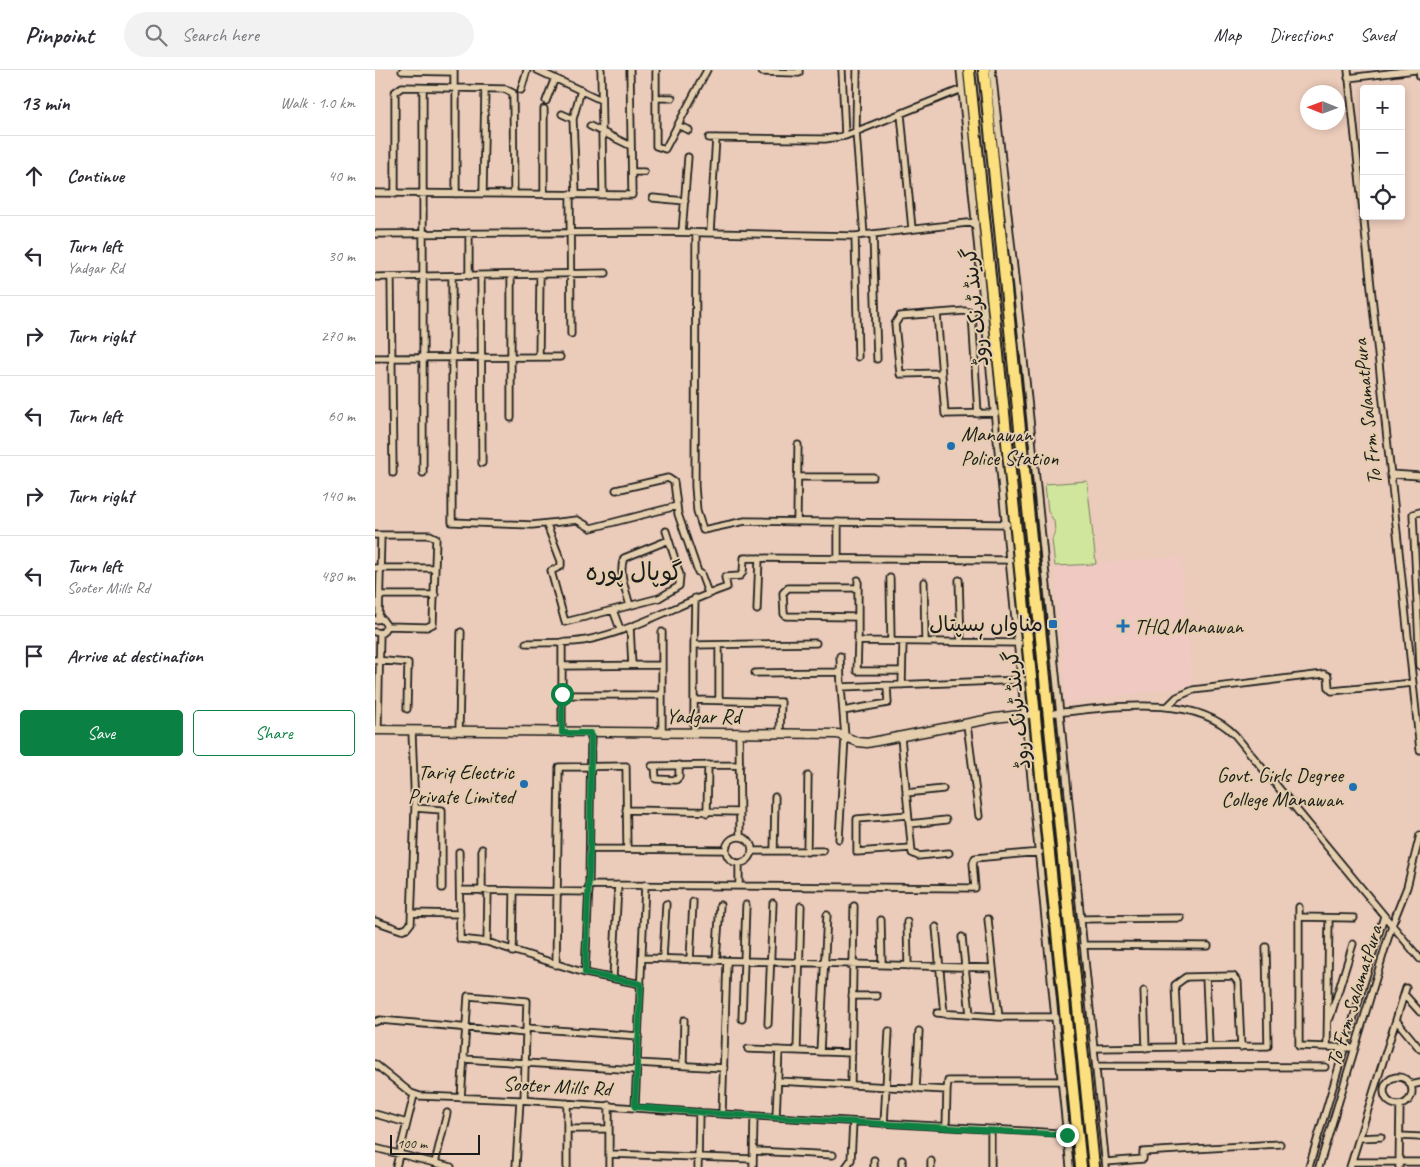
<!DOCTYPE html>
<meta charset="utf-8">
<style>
:root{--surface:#fff;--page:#f2f2f3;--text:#2b2b33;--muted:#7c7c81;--line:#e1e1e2;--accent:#0b8043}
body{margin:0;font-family:Caveat,"Playpen Sans Arabic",sans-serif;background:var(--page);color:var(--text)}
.controls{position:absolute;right:15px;top:15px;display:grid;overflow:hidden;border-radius:5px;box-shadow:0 2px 8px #0003}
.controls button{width:45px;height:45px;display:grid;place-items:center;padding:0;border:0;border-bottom:1px solid var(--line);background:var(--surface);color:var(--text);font:25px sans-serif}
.compass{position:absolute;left:925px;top:15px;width:45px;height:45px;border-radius:50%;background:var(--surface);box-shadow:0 2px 8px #0003;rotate:271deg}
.scale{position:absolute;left:15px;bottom:12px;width:90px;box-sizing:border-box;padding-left:5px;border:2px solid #1c1c1c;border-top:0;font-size:14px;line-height:18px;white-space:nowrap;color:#1c1c1c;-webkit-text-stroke:4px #e4cead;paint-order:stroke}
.stop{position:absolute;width:15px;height:15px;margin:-11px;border:4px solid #0b8043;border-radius:50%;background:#fff}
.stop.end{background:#0b8043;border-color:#fff;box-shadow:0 1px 5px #0008}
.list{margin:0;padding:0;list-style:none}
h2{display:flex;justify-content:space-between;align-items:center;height:65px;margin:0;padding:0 20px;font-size:21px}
h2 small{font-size:16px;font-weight:400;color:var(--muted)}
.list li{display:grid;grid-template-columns:32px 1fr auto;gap:15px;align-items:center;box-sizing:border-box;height:80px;padding:0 20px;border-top:1px solid var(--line)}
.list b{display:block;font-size:19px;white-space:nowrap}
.list p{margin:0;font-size:16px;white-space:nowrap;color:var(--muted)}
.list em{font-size:16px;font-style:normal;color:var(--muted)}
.actions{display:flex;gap:10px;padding:15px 20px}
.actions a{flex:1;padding:11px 0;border:1px solid var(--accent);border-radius:5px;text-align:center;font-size:18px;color:var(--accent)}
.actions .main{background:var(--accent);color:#fff}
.icon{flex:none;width:28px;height:28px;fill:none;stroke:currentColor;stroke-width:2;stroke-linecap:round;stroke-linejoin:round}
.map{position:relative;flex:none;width:1045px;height:1097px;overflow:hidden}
header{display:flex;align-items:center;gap:30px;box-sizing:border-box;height:70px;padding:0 25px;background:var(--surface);border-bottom:1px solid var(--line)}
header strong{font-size:24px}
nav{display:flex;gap:28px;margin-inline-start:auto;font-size:18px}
.search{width:350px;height:45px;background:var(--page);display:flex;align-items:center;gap:12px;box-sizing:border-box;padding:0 18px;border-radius:28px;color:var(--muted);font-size:19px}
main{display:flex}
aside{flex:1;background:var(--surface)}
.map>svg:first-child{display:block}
.built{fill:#f0c9c3}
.green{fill:#cfe69c;stroke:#76815c}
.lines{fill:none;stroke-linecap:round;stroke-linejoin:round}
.minor-casing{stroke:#1c1c1c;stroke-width:9}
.tertiary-casing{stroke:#1c1c1c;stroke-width:11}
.trunk-casing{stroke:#1c1c1c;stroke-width:14}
.minor{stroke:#e4cead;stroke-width:5.5}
.tertiary{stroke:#e4cead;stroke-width:8}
.trunk{stroke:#fce080;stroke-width:10}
.route{stroke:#0b8043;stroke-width:6}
.poi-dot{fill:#1f6fb2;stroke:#e4cead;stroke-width:2}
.labels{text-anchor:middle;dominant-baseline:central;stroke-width:4;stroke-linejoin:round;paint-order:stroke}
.street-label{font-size:21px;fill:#1c1c1c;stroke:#e4cead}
.poi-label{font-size:21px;fill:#1c1c1c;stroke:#e4cead;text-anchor:end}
.quarter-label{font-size:24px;fill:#1c1c1c;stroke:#e4cead}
</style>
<header>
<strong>Pinpoint</strong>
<div class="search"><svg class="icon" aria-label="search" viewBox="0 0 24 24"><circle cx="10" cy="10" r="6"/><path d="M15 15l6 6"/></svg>Search here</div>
<nav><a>Map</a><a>Directions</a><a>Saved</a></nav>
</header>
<main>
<aside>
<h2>13 min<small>Walk · 1.0 km</small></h2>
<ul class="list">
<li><svg class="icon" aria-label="ahead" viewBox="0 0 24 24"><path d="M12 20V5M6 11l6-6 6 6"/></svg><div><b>Continue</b></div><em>40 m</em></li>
<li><svg class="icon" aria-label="left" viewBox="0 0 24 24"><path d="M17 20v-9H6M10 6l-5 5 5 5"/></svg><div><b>Turn left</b><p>Yadgar Rd</p></div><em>30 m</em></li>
<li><svg class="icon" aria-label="right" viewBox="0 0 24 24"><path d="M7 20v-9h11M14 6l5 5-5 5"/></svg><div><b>Turn right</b></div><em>270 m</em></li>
<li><svg class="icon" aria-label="left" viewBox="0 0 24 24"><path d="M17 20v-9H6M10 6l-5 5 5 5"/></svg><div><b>Turn left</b></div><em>60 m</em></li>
<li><svg class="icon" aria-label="right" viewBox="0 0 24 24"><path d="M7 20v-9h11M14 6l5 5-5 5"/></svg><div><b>Turn right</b></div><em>140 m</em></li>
<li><svg class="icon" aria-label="left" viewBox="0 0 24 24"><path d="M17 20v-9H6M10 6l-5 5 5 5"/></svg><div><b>Turn left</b><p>Sooter Mills Rd</p></div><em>480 m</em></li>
<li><svg class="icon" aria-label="arrive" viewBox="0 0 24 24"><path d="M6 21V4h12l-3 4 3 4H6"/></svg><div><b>Arrive at destination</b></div></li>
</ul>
<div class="actions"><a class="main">Save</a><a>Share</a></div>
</aside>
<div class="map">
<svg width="1045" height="1097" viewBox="0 0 1045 1097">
<rect width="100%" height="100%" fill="#ebcbba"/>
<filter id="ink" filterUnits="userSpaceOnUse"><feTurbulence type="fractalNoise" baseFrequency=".02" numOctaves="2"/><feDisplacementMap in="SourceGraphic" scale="10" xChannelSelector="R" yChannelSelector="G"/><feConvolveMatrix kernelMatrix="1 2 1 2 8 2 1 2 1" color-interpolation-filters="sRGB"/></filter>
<g filter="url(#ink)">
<path class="built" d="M806,487L817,616L692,633L680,496Z"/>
<path class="green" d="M712,411L721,494L680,496L677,470L680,461L679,451L673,441L670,414Z"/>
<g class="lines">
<defs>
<path id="minor" d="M162,0L226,30
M226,0L228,124
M281,0V76L290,79L332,0
M467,0L470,66L587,19
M482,0L481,62L489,165
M585,0L695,1097
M617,0L647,271L731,1097
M973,0L1045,680
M1044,0L1045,7
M27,1L79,2
M387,2L424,3V0
M973,8L1040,0
M79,14V0
M146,20L152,0
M282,28H297
M171,31L180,8
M169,39V124
M187,44L198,49L201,124
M526,44L537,159
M198,49L206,20
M215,56L256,76
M304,56L314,60
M334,68L450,69L470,66
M257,102H269
M0,123L257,125L255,0
M20,124V22L27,17L130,19L138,23L139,124
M81,124V19
M108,124L110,19
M195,124L196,264
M278,128L310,131
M307,162L313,87
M321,163L320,416L322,441L328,460L370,451L632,454
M335,163L341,68
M0,164L292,162L480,166L601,152
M498,164L502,289
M480,166L483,287
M136,205V348
M77,206V452L157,455L202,450L216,458L302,436
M94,206V163
M106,206L107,393
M0,207L231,203
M16,207L18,403
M562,243L570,344L621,343
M164,287L165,205
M0,288L185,287
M566,303L525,304L520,254L525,246L590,241L597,243L603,344
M48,403V18
M1015,404L1045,406
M422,407H498
M241,420L293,408L299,412L303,444L323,502L326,504L333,523
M1045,442L1038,444L1045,596
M422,452L423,375
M463,452V487
M172,455L186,491V496L176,501L190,552L238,540L245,559
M0,465H55L61,468L58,554L52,557L12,556
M0,498H60
M515,508L516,571
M483,510V571L644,573
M584,510L586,572
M549,512L550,572
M5,525H60
M255,536C251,520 243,503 249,488L294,470
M238,540L284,528L304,516L305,505L291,461
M382,540L384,488
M483,547L411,546L409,544L408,523L413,518H483
M4,548L6,465
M0,550L7,549L12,556L7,563L0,562
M255,557L257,595
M483,571L482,601H527
M151,573C171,572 193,574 212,570C261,560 305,533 352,517L350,507L365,506L368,502L369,488L635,490
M319,575L320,528
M465,586L466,617
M0,590L33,593L32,639
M188,596L287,595
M380,603L465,602
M527,615L528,572
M187,625H287
M319,630L406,632L405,663
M344,630V575
M792,637L802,627L818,620L949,604L953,606L954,618L957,621L1038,613
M468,641L513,633L512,616
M680,643C734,638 818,622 860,665L1045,889
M592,655L604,746
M3,660L5,563
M84,661L86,562
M187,663V572
M287,663V562
M319,663V575L441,573
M364,663L365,766
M526,667L537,783L543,786L574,783
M277,696L365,695
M280,696L281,709L301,710L304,707V695
M531,723L568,719
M40,738L67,740V818
M251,740L365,742
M332,743L333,695
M533,745L482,749V782L536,778
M534,754L571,750
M351 780a13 13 0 1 1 26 0a13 13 0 1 1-26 0Z
M464,769L470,667L466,617L648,610
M107,779V821
M215,779L351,780
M377,781H448
M399,781L400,727
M84,782L85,869L112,872L210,903L266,914
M432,782L433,706
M364,793V816L600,818L598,793L600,788L665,782
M214,815L216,663
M85,820L214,822
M924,837V976L980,978
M38,843L85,844
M924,847L979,848
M613,849L618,898
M706,849L806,848
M506,850L507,895
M0,851L26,860L32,858L36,853L40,738L37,662
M532,852L533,896
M561,857L569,944
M587,867L595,945
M112,872L113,821
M708,875L833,876
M138,882L139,822
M268,888L618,898L624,947H681
M288,889L291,834
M315,890L318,832
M341,891L345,835
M181,895L184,697L251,696L252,779
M210,903L214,815L364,816
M831,907L834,977
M238,908L243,815
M769,921L771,978
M1029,924L1045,942
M477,926H502
M562,943L624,947
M955,948L978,874
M367,949L371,835
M1021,950L1045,979
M0,952L5,950L151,963L149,1030
M393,954L398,833
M151,958L264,966
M952,977L954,848
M720,978L893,976L891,877
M803,978L800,915L811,907L858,906L863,912L866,977
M373,979L477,983
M422,981L426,836
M445,982L452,845
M89,989L262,1000
M262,993L349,998
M0,994L36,1023L45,1026L145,1030L347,1044L702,1064
M308,995L309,950
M722,996L950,997
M1009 1021a14 14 0 1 1 28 0a14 14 0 1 1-28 0Z
M402,1011L572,1020L573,1011H687
M476,1015L479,836
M1036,1015L1045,1013
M541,1019L544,961
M86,1028L93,926L152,931L151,963
M192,1033V1097
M260,1037L270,815
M0,1044L32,1053
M347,1044L352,891
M401,1047L404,980
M509,1054L514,961
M571,1057L572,1020
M192,1059H234
M616,1060V1097
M1025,1066L1045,1067
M984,1068L1006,1067
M0,1078L76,1097
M379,1081L458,1085
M234,1084L378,1089
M499,1090V1097
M527,1090V1097
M556,1091V1097
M731,1092L768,1089V1082L905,1074
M977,1092H1045
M60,1093L72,1043
M21,1097L39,1025
M141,1097L145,1030
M234,1097V1035
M323,1097L324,1042
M378,1097L379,1046
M471,1097L476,1090L478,1052
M934,1097L1009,846
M944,1097L1017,855L1032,817L1045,765
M975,1097L1031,918
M1024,1097L1025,1035"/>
<path id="tertiary" d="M0,660L463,664L483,672L492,673L620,648L661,643"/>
<path id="trunk" d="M594,0L706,1097
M609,0L719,1097"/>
</defs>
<use href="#minor" class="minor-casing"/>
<use href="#tertiary" class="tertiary-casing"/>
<use href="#trunk" class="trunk-casing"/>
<use href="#minor" class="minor"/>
<use href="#tertiary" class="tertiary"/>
<use href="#trunk" class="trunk"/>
</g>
</g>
<g class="lines" filter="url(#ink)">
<path class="route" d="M187,624V663H216L215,779L210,903L266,914L260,1037L347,1044L692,1065"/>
</g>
<g class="poi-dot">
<circle cx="576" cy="376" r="5"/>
<rect x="673" y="549" width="10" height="10" rx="2.5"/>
<path d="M745.5 548.5h5v5h5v5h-5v5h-5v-5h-5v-5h5z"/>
<circle cx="149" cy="714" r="5"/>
<circle cx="978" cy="717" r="5"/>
</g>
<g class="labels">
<g class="street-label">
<text transform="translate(600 237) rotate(-96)">گرینڈ ٹرنک روڈ</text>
<text transform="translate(992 342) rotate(-96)">To Frm SalamatPura</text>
<text transform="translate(642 640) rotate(-96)">گرینڈ ٹرنک روڈ</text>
<text x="328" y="646">Yadgar Rd</text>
<text transform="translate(979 926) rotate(-73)">To Frm SalamatPura</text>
<text transform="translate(182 1016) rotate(3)">Sooter Mills Rd</text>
</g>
<g class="poi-label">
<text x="586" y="364" text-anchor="start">Manawan<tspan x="586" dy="24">Police Station</tspan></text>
<text x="668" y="554">مناواں ہسپتال</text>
<text x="759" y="556" text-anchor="start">THQ Manawan</text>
<text x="139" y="702">Tariq Electric<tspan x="139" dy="24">Private Limited</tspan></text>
<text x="968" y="705">Govt. Girls Degree<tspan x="968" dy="24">College Manawan</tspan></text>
</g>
<g class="quarter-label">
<text x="259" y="502">گوپال پورہ</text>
</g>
</g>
</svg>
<div class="controls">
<button>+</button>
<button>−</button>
<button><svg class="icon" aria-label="locate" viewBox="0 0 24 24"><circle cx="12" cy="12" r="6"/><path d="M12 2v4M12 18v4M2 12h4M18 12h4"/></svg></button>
</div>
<svg class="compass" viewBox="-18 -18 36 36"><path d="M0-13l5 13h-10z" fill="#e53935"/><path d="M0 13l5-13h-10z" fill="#7c7c81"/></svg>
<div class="scale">100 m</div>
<div class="stop" style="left:187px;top:624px"></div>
<div class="stop end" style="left:692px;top:1065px"></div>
</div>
</main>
